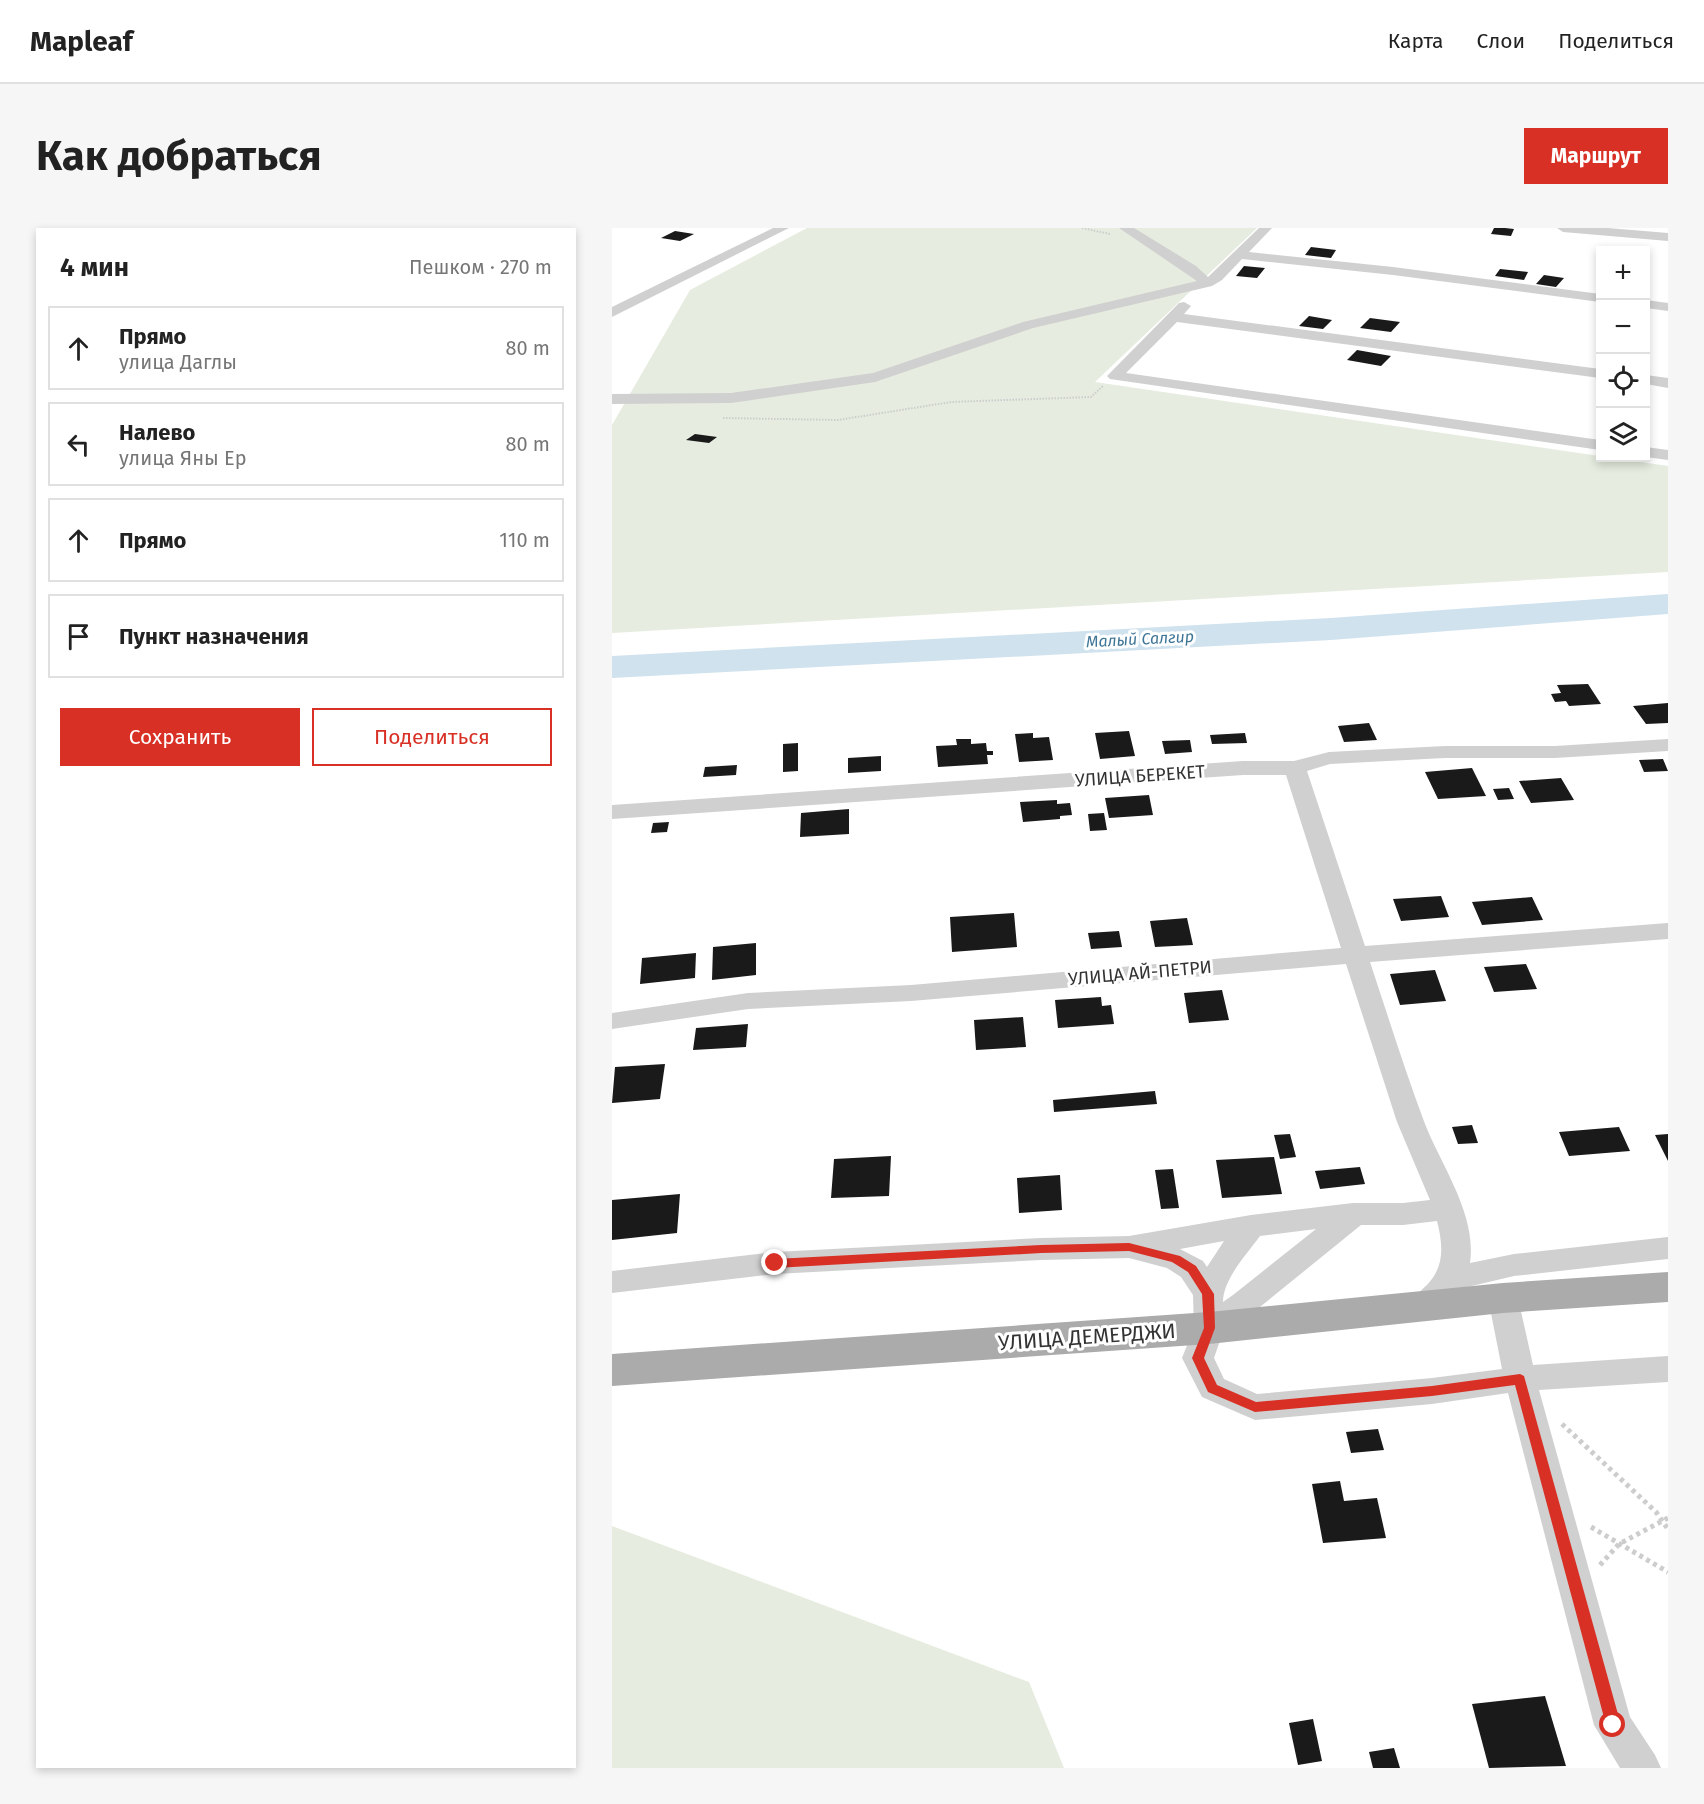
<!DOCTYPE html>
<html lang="ru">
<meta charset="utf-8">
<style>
:root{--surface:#fff;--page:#f6f6f6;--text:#222;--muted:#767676;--line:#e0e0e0;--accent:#d93025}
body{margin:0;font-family:"Fira Sans",sans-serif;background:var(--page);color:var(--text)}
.controls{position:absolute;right:18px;top:18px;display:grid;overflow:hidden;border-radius:0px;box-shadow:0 3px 9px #0003}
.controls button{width:54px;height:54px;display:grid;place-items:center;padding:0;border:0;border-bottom:2px solid var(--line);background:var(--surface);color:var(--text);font:30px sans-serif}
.stop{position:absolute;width:18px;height:18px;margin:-14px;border:4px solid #d93025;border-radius:50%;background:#fff}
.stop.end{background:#d93025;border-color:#fff;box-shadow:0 2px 6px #0008}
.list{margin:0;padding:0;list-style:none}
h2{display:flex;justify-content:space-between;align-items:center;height:78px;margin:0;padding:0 24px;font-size:26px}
h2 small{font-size:20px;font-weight:400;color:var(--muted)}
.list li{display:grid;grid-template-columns:39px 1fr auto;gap:18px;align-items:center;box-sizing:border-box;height:84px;margin:0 12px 12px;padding:0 12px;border:2px solid var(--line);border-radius:0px}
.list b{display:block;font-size:22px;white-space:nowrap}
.list p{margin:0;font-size:20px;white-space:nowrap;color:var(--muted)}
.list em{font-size:20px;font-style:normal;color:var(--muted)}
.actions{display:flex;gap:12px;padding:18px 24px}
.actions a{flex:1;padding:14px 0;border:2px solid var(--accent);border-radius:0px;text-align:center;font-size:21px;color:var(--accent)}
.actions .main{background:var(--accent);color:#fff}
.icon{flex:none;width:33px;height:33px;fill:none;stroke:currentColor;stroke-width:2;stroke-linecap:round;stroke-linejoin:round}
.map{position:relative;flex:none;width:1056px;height:1540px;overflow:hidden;border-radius:0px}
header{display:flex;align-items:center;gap:36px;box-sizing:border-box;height:84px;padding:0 30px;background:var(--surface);border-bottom:2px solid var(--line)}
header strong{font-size:28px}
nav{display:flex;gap:33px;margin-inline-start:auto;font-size:21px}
.intro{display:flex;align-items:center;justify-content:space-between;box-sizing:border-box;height:144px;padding:0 36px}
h1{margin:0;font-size:42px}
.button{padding:15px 27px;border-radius:0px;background:var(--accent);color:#fff;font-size:21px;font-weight:700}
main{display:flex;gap:36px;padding:0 36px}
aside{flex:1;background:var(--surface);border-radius:0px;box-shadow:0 3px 9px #0003}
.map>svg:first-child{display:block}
.green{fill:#e6ecdf}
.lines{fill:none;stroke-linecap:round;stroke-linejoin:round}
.river{fill:#cfe2ee;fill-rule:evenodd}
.building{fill:#1a1a1a}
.path-far1{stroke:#cdcdcd;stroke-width:2;stroke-dasharray:1.5 1.5;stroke-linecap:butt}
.path{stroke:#cdcdcd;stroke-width:5;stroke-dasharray:4 4;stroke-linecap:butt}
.minor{fill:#d0d0d0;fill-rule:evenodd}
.major{fill:#ababab;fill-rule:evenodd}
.route{fill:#d93025}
.labels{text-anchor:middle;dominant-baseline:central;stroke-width:6;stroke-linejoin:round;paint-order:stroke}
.far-water-label{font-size:16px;font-style:italic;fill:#3f7597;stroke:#fff}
.street-label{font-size:18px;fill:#333;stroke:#fff}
.near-street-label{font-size:21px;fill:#333;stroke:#fff}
</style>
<header>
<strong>Mapleaf</strong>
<nav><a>Карта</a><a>Слои</a><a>Поделиться</a></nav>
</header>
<div class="intro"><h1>Как добраться</h1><a class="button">Маршрут</a></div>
<main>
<aside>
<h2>4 мин<small>Пешком · 270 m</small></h2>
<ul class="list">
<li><svg class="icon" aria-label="ahead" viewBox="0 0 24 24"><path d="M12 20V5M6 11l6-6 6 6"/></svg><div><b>Прямо</b><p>улица Даглы</p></div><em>80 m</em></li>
<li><svg class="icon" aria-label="left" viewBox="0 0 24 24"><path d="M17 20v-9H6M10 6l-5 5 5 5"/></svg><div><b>Налево</b><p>улица Яны Ер</p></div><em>80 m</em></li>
<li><svg class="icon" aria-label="ahead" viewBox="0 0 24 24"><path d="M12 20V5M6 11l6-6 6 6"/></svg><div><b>Прямо</b></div><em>110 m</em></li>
<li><svg class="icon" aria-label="arrive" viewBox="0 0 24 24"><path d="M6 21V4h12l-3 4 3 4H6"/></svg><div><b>Пункт назначения</b></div></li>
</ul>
<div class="actions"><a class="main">Сохранить</a><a>Поделиться</a></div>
</aside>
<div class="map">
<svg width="1056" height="1540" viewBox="0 0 1056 1540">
<rect width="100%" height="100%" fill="#fff"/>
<path class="green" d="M195,0H645L483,154L1056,238V344L0,405V197L78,62Z
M0,1298L417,1454L452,1540H0Z"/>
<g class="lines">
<path class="river" d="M1056,366V386L719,412L0,450V428L719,390Z"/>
</g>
<path class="building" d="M882,0H893L902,1L899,8L879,6Z
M63,3L82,6L68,13L49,10Z
M699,19L724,22L719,30L693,27Z
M632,38L653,40L645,50L624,48Z
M888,41L916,44L912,52L883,48Z
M932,47L952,50L944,59L924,56Z
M697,88L720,92L711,101L687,98Z
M758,90L788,94L779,104L748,100Z
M745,122L779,128L769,138L735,132Z
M83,206L105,209L97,215L74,212Z
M976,456L989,476L957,478L954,473L943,474L939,466L949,465L945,457Z
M1056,475V495L1034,496L1021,478Z
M757,495L765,512L732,514L726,498Z
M517,503L523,528L488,531L483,505Z
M421,505V510L437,509L441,532L407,534L403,506Z
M633,505L635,515L600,516L598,507Z
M344,511H359V516L374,515L375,523H381V527H375L376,536L326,539L324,518L345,517Z
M578,512L580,524L553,526L550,513Z
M186,515V543L171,544V516Z
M269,528V543L236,545V530Z
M1051,531L1056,543L1032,544L1027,532Z
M125,537L124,547L91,549L93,539Z
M860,540L874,568L826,571L813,544Z
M949,550L962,572L919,575L907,553Z
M897,560L902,571L886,572L881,561Z
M537,567L541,587L497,590L493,570Z
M445,572V576L458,575L460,587L448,588V591L411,594L408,574Z
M237,581V606L188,609L189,585Z
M492,585L495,602L478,603L476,586Z
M57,594L55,604L39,605L41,595Z
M829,668L837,689L789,693L781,671Z
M920,669L931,692L870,697L860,674Z
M402,685L405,719L340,724L338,689Z
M575,690L581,717L543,719L538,693Z
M507,703L510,719L479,721L476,705Z
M144,715V747L100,752L101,719Z
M84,725L83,750L28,756L30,730Z
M914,736L925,761L882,764L872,739Z
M823,742L834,773L788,777L778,746Z
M610,762L617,792L577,795L572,765Z
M489,769L490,778L499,777L502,796L446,800L443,772Z
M411,789L414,819L364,822L362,792Z
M136,796L134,819L81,822L84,800Z
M53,836L48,871L0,875L3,839Z
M543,863L545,876L442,884L441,872Z
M860,897L866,915L846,916L840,899Z
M1007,899L1018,923L957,928L947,904Z
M678,906L684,929L668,931L662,907Z
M1056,906V933L1043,907Z
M279,928L277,968L219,970L222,931Z
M662,929L670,966L610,970L604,932Z
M748,939L753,956L708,961L703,943Z
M561,941L567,980L549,981L543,942Z
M448,947L450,982L407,985L405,950Z
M68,966L65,1005L0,1012V972Z
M766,1201L772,1222L739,1225L734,1204Z
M728,1253L732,1273L765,1270L774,1310L711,1315L700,1256Z
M933,1468L954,1538L877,1540L860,1476Z
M701,1491L710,1533L686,1537L677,1495Z
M782,1520L788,1540H761L757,1524Z"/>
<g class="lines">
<path class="path-far1" d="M470,0L498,6
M111,190L226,192L339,174L479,169L491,158"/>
<path class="path" d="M950,1196L1044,1284L1056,1301
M979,1299L1056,1344
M988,1337L1007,1316L1056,1290"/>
<path class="minor" d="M161,0H177L0,89V79Z
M507,0H522L584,38L596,49L647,0H660L637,24L781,39L988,66V74L781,47L630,31L610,52L600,58L421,100L263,154L119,175L0,176V166L119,165L261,145L411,94L585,53Z
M945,0H996L1056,5V13L951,4Z
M1034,72L1056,75V83L1034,80Z
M572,74L579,78L572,86L988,141V150L565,94L514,145L988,212V222L498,151L495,148L498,145L567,75Z
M1034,147L1056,150V160L1034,156Z
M1034,219L1056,222V232L1034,229Z
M1056,511V523L943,530H833L718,536L695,543L753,718L1056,695V711L758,734C776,788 793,843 813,896C830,939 865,987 858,1035L902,1026L1056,1009V1031L902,1048L847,1061L822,1087L811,1091L800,1087L796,1079C801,1070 807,1064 815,1057C833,1038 831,1017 825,993L791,997H749L643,1083L610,1107L602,1130L612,1151L645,1166L820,1150L890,1141L876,1070L880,1062L891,1058L902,1062L906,1070L921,1137L1056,1128V1154L927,1162L1018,1489L1043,1527L1049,1540H1008L982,1497L896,1165L820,1176L643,1192L590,1169L570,1130L582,1100L581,1067L569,1049L555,1040L517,1030L429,1032L163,1046L0,1065V1043L163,1024L429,1010L517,1008L639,987L741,975H791L818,972L785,894L734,736L299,773L136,781L0,801V785L136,765L299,757L729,720L674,547H631L0,591V577L631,533H682L717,524L833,518H943ZM704,1001L621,1067L611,1074C611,1051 635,1026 648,1008ZM612,1013L595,1039L591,1033L568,1021Z"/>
<path class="major" d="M1056,1044V1074L891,1085L597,1116L0,1158V1126L597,1084L891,1055Z"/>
</g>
<path class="route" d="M517,1015L568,1028L584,1038L602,1066L603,1100L592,1130L605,1157L644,1174L820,1158L908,1146L912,1148L1009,1497L1006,1502L1001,1504L996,1502L994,1497L903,1157L820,1168L643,1184L596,1164L580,1130L592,1100L590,1066L576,1044L560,1034L517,1023L429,1025L163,1040L157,1035L163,1031L429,1017Z"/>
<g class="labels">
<g class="far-water-label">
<text transform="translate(528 411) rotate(-3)">Малый Салгир</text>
</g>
<g class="street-label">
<text transform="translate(528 548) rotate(-4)">УЛИЦА БЕРЕКЕТ</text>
<text transform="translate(528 745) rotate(-5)">УЛИЦА АЙ-ПЕТРИ</text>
</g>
<g class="near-street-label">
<text transform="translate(475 1109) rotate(-4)">УЛИЦА ДЕМЕРДЖИ</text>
</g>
</g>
</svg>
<div class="controls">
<button>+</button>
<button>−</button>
<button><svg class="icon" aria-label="locate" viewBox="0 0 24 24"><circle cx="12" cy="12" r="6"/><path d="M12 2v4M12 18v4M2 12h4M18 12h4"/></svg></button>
<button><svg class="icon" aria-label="layers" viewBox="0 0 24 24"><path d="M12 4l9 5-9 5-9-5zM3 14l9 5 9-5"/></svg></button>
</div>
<div class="stop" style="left:1001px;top:1497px"></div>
<div class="stop end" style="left:163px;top:1035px"></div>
</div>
</main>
